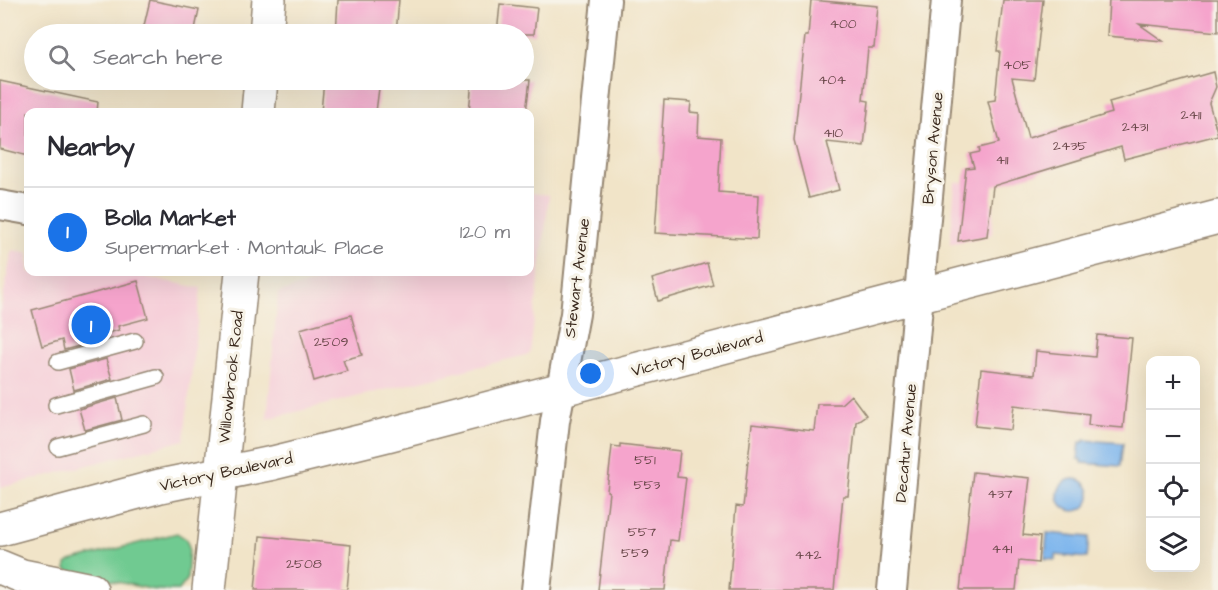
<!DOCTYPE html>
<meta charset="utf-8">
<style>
:root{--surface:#fff;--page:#f2f2f3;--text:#2b2b33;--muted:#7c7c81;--line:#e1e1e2;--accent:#1a73e8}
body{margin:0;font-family:"Architects Daughter",sans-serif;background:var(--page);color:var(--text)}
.controls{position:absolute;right:18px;bottom:18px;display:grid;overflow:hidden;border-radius:12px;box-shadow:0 6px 24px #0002}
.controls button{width:54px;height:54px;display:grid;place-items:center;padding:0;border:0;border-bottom:2px solid var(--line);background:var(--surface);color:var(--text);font:30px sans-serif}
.you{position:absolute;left:591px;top:374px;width:21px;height:21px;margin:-15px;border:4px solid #fff;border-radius:50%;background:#1a73e8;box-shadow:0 0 0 9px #1a73e833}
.badge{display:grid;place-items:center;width:39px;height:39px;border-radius:50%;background:var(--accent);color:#fff;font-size:20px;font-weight:700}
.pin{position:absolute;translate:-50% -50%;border:3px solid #fff;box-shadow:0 2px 6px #0006}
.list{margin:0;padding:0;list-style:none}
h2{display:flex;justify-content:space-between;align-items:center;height:78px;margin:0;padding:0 24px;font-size:26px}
h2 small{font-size:20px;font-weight:400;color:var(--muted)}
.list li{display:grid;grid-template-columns:39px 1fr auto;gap:18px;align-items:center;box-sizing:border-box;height:90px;padding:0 24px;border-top:2px solid var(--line)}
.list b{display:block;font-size:22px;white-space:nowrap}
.list p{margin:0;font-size:20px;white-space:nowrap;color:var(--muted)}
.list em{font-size:20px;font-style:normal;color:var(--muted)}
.icon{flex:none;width:33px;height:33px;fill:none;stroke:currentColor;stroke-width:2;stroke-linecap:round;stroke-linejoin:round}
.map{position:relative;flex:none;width:1218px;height:590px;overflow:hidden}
.search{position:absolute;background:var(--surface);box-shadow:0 6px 24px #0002;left:24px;top:24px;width:510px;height:66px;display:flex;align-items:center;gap:15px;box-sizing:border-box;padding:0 21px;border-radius:33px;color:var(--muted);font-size:22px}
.panel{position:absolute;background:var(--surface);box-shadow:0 6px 24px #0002;left:24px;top:108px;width:510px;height:168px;border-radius:12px}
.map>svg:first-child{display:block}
.built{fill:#f6cfd9}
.green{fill:#70ca91;stroke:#567a58;stroke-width:1.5}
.water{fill:#7db5ed;stroke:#5c7086;stroke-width:1.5}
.building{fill:#f5a4cc}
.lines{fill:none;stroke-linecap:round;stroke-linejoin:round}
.service-casing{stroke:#968773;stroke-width:18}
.minor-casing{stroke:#968773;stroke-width:32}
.tertiary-casing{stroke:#968773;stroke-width:36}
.secondary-casing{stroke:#968773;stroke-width:36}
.service{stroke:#fff;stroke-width:15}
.minor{stroke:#fff;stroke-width:28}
.tertiary{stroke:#fff;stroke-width:33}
.secondary{stroke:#fff;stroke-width:33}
.labels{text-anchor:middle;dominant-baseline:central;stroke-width:6;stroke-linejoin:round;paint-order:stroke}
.number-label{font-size:14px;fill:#6a484a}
.street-label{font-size:16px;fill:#3b2a1e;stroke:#f7f3e8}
</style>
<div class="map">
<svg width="1218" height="590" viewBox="0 0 1218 590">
<rect width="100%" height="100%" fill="#f7f3e8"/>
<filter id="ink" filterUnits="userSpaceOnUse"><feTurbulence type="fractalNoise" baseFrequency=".0167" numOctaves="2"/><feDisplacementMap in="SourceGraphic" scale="12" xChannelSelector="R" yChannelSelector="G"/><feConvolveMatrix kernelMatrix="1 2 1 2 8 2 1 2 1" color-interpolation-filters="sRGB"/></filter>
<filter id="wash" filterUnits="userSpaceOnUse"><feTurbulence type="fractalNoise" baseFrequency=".008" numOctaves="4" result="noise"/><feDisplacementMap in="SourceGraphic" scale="24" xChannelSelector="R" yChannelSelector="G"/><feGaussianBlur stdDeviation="1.35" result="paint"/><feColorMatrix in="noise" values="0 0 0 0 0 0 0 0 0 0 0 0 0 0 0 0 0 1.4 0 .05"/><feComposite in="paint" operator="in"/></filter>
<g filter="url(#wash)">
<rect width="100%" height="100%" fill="#f1e4c8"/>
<path class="built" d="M955,182L991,185L990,205L994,204L992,234L950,244Z
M530,193L549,195L530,354L267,419L278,293L348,272H530Z
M12,250L28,253V272H120L201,288L184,440L0,488V313Z"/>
<path class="green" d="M177,533L186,539L189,547L187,580L179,590H155L70,572L66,569V564L70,561Z"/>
<path class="water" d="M1084,440L1123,443L1120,466L1082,463V460L1078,459L1080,442H1084Z
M1058 495a16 16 0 1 1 32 0a16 16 0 1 1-32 0Z
M1047,533L1089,537L1087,558L1056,555L1055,560L1045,559Z"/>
<g id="blocks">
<path class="building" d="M150,0L199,10L194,34H142Z
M338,0H399L396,34H336Z
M811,0L878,6L874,48H868L863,100L869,101L864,146L827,142L839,190L809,198L794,140L805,36H808Z
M1003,0H1043L1034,80L1012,78L1028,138L1112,113L1109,102L1213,72L1216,87L1209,103L1218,135L1124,159L1121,147L993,186L987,236L958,241L966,168L974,167L970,154L980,152L979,148L999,143L988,101L995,100L1000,51H997Z
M1109,0H1218V32L1139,24L1163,41L1107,36Z
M500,4L537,8L534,34H497Z
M324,80H380L376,112H321Z
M472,80H530L526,112H469Z
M0,81L98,102L97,112H28V156L0,149Z
M664,100L691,102L690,112L699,113L698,136L721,138L718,192L759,195L757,239L655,233Z
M707,263L713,285L658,301L652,279Z
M138,281L148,318L118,326L119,330L100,335L102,340L64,350L62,340L42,346L32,310Z
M351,315L362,355L343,360L347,371L314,381L300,329Z
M1097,335L1132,338L1123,428L1088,425L1089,414L1014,405L1011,430L975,426L981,369L1034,375L1036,351L1095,357Z
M106,359L112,379L74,390L69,369Z
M851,395L866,415L856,422L848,496H843L834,590H729L736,506L743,507L752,424L814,431L817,404H841Z
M117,398L122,420L85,430L79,409Z
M620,444L680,451L677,477L686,478L678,541L670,540L665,590H598L609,492L607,491L612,446L620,447Z
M973,472L1030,478L1023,535L1040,537L1038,563L1019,561L1016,590H960Z
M260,536L351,545L347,590H255Z"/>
</g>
</g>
<g filter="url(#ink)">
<use href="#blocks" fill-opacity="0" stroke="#968773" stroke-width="1.5"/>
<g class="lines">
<defs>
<path id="service" d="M58,362L135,341
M56,405L156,377
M58,447L144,424"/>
<path id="minor" d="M0,205L28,210
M536,590L555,421L575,314L606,0
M892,590L946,0"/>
<path id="tertiary" d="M266,34L269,0
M258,112L261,80
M0,567L22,576L91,590
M209,590L242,272"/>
<path id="secondary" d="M0,529L160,486L273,463L387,435L1218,217"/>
</defs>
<use href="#service" class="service-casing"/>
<use href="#minor" class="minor-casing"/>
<use href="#tertiary" class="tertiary-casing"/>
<use href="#secondary" class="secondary-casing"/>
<use href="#service" class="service"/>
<use href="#minor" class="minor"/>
<use href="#tertiary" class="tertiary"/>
<use href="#secondary" class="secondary"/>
</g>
</g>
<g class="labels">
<g class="number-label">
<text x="843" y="24">400</text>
<text x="1017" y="65">405</text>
<text x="832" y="80">404</text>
<text x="1191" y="115">2411</text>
<text x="1135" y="127">2431</text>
<text x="833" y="133">410</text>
<text x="1070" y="146">2435</text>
<text x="1002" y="160">411</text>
<text x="331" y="342">2509</text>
<text x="645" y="460">551</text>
<text x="647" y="485">553</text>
<text x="1000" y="494">437</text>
<text x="642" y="532">557</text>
<text x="1002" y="549">441</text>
<text x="635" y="553">559</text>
<text x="808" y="555">442</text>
<text x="304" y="564">2508</text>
</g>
<g class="street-label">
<text transform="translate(933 148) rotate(-85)">Bryson Avenue</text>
<text transform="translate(577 278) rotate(-83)">Stewart Avenue</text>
<text transform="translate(697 354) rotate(-15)">Victory Boulevard</text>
<text transform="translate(231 377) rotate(-84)">Willowbrook Road</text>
<text transform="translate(906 443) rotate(-85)">Decatur Avenue</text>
<text transform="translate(226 472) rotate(-12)">Victory Boulevard</text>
</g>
</g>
</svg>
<div class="controls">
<button>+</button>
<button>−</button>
<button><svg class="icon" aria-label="locate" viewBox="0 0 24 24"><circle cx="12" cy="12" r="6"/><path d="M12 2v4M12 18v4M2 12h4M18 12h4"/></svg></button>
<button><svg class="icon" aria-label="layers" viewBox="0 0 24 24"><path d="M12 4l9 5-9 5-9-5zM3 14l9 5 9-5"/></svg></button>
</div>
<div class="you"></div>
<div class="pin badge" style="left:91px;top:325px">1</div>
<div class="search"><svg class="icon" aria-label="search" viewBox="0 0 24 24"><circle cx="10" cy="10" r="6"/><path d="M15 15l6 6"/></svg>Search here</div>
<section class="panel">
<h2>Nearby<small></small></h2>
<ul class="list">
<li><span class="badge">1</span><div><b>Bolla Market</b><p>Supermarket · Montauk Place</p></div><em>120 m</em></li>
</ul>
</section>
</div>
